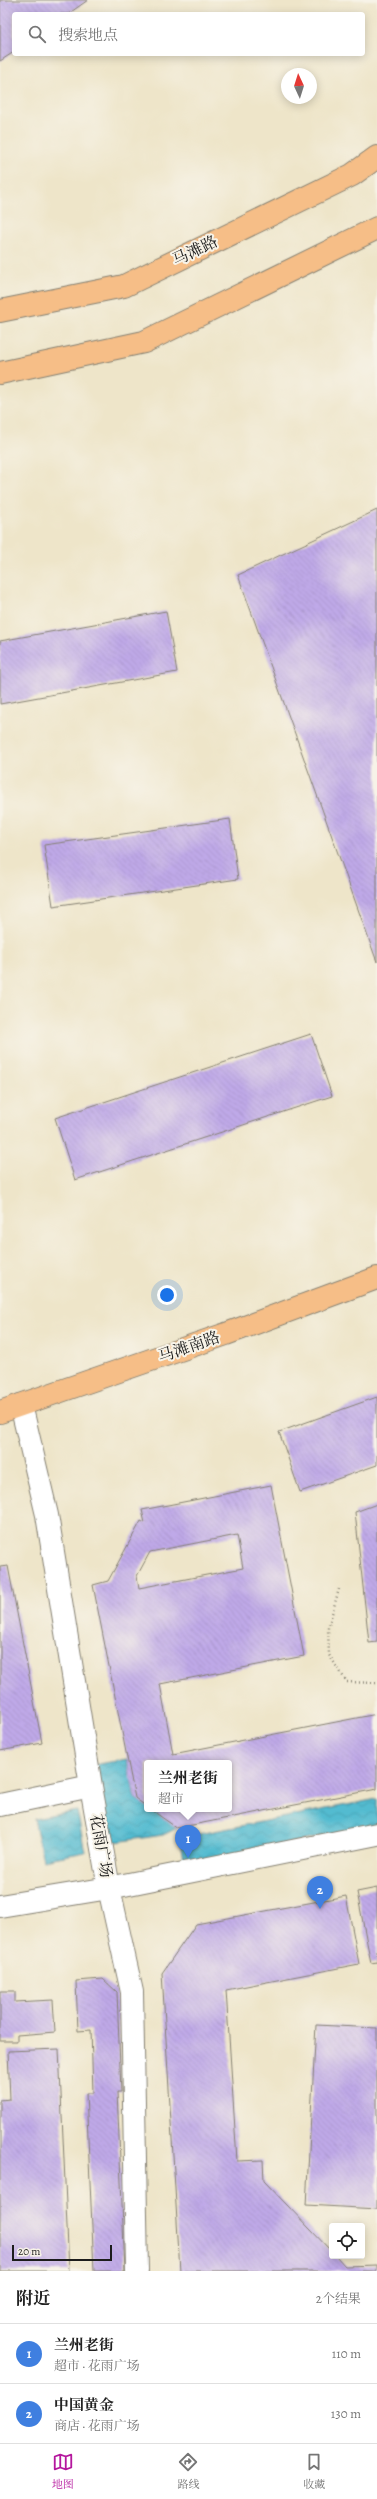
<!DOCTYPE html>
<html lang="zh">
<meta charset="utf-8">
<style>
:root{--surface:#fff;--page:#f6f6f6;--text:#222;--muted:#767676;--line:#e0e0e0;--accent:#b5179e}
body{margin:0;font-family:Alegreya,"Noto Serif SC",serif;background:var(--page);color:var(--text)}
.controls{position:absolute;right:12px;bottom:12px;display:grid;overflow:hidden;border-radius:4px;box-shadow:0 2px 10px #0003}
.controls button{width:36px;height:36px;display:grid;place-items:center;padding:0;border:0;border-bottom:1px solid var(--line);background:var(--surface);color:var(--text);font:20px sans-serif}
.compass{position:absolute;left:281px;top:68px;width:36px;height:36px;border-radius:50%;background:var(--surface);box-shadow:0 2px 10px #0003;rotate:356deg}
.scale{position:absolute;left:12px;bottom:10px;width:100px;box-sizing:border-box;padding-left:4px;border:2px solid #1c1c1c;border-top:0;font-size:11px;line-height:14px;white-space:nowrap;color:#1c1c1c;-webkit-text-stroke:3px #f7f3e8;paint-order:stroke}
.you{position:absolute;left:167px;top:1295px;width:14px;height:14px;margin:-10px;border:3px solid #fff;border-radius:50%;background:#1a73e8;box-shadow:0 0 0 6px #1a73e833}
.badge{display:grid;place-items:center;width:26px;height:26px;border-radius:50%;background:var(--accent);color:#fff;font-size:13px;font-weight:700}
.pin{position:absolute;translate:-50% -33px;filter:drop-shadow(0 1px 2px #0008)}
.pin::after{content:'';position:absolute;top:21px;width:14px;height:12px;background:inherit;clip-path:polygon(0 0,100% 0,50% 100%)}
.popup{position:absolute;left:144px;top:1760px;width:88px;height:52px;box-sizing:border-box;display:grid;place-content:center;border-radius:4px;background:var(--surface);filter:drop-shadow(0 1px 3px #0005);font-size:13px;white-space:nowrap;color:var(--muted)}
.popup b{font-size:15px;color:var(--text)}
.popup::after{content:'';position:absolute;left:50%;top:100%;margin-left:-8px;border:8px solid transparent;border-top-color:var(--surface)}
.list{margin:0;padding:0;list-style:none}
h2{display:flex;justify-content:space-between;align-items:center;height:52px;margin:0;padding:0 16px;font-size:17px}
h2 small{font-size:13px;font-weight:400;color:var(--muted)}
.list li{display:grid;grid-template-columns:26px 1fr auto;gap:12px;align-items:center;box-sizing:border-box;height:60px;padding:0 16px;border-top:1px solid var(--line)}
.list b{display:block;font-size:15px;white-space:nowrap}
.list p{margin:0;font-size:13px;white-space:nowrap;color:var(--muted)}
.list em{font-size:13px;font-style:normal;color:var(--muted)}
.icon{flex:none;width:22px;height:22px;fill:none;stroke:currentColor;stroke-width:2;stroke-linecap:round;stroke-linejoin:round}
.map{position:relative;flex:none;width:377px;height:2271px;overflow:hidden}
.search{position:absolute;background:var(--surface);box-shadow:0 2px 10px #0003;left:12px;right:12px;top:12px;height:44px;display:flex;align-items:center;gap:10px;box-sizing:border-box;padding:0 14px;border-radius:4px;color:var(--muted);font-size:15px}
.sheet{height:172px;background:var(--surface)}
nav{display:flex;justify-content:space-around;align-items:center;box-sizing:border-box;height:56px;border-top:1px solid var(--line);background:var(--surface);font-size:11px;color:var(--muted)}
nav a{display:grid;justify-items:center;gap:2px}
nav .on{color:var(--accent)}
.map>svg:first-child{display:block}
.water{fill:url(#water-waves);stroke:#376c76}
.building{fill:url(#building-back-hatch);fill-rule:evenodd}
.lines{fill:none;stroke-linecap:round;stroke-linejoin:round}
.minor-casing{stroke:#858072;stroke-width:24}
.major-casing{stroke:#858072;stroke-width:24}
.path{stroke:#858072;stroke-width:2.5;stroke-dasharray:1 3;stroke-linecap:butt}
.minor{stroke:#fff;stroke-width:22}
.major{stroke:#f6be87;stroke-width:22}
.labels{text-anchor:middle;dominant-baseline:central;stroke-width:4;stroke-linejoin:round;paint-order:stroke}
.street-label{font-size:16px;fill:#1c1c1c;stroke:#f7f3e8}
</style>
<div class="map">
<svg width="377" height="2271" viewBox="0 0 377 2271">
<defs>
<pattern id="water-waves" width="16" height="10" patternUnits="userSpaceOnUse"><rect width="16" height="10" fill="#52bbd0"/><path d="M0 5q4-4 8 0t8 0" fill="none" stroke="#47a0b2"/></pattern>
<pattern id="building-back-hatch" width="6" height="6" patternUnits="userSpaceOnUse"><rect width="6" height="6" fill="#bfa9e8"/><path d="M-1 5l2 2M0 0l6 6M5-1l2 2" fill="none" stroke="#a491c6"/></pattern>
</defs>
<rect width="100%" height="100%" fill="#f7f3e8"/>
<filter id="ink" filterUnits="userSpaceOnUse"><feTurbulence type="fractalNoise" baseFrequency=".025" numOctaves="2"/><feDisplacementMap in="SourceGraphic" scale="8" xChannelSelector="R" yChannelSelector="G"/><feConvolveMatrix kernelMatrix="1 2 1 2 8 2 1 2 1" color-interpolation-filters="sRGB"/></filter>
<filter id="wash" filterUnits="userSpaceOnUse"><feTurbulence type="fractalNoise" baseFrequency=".012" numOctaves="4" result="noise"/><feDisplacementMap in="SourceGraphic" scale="16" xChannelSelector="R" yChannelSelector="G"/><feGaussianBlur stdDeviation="0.9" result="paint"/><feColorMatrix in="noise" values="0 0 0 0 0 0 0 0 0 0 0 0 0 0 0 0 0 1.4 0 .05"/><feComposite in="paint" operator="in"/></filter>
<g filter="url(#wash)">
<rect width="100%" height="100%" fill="#eee5c9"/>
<path class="water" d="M127,1759L135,1798L177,1828L163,1835L109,1843L94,1765Z
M377,1799V1826L184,1864L179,1838Z
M77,1811L85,1852L43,1860L34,1819Z"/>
<g id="blocks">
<path class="building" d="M0,0H88L68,14H14V52L0,61Z
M377,510V962L238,575Z
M166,611L177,672L0,704V641Z
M230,819L238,879L53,906L44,845Z
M311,1034L332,1096L75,1180L55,1118Z
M377,1397V1465L300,1492L279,1432Z
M271,1485L304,1656L160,1684L173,1754L377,1714V1789L177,1828L150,1809H229V1763H147V1807L135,1798L93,1585L108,1581L141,1521L145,1523L142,1510ZM237,1535L243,1568L139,1588L137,1576L150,1552Z
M377,1504V1642L369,1643L355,1512Z
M8,1566L42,1743L0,1751V1567Z
M377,1888V1962L371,1963L357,1892Z
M346,1896L359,1964L226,1990L237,2161L263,2160L264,2181L332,2252V2256H336L345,2266L377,2265V2271H180L162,1973L196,1924Z
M103,1979L117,1992L121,2092H117L125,2271H94L86,2093H93L91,2030L78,2031L76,1981Z
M0,1991H15V2002L53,2000L55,2032L17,2035V2041H0Z
M316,2025L377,2028V2209L306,2205Z
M59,2049L69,2271H0V2100L10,2099L8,2051Z"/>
</g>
</g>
<g filter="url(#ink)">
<use href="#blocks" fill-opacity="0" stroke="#858072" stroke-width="1"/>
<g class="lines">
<defs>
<path id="minor" d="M21,1405L47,1515L91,1786
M0,1805L91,1786L109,1888L0,1906
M137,2271L132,1992L109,1888L377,1834"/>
<path id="major" d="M0,311L124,286L352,175L377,157
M0,373L144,342L377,228
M0,1412L226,1334L377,1278"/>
</defs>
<use href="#minor" class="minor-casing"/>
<use href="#major" class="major-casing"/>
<path class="path" d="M339,1589L328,1628L329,1655L347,1682L377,1683"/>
<use href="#minor" class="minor"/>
<use href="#major" class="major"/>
</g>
</g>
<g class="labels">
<g class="street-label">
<text transform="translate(195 251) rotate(-26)">马滩路</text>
<text transform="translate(189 1347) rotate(-19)">马滩南路</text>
<text transform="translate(101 1846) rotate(80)">花雨广场</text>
</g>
</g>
</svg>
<div class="controls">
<button><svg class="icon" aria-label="locate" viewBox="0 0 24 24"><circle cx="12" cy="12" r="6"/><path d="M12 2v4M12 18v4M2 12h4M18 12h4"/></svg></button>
</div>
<svg class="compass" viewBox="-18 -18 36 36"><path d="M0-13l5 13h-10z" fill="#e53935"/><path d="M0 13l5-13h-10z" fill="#767676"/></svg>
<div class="scale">20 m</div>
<div class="you"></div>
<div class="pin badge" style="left:188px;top:1858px;background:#3f7fe0">1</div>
<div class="popup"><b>兰州老街</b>超市</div>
<div class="pin badge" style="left:320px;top:1909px;background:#3f7fe0">2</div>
<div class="search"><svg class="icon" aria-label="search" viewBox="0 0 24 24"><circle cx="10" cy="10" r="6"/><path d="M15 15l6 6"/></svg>搜索地点</div>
</div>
<section class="sheet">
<h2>附近<small>2个结果</small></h2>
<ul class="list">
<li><span class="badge" style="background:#3f7fe0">1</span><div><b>兰州老街</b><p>超市 · 花雨广场</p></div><em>110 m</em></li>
<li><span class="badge" style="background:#3f7fe0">2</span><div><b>中国黄金</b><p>商店 · 花雨广场</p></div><em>130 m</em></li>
</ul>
</section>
<nav>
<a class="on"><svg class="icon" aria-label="map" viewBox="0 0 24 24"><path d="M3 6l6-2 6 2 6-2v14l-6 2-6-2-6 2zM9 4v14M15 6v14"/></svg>地图</a>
<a><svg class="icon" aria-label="directions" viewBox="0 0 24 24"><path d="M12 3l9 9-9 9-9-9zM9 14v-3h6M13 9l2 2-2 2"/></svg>路线</a>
<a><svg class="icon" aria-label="saved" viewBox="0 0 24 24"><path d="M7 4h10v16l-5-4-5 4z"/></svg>收藏</a>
</nav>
